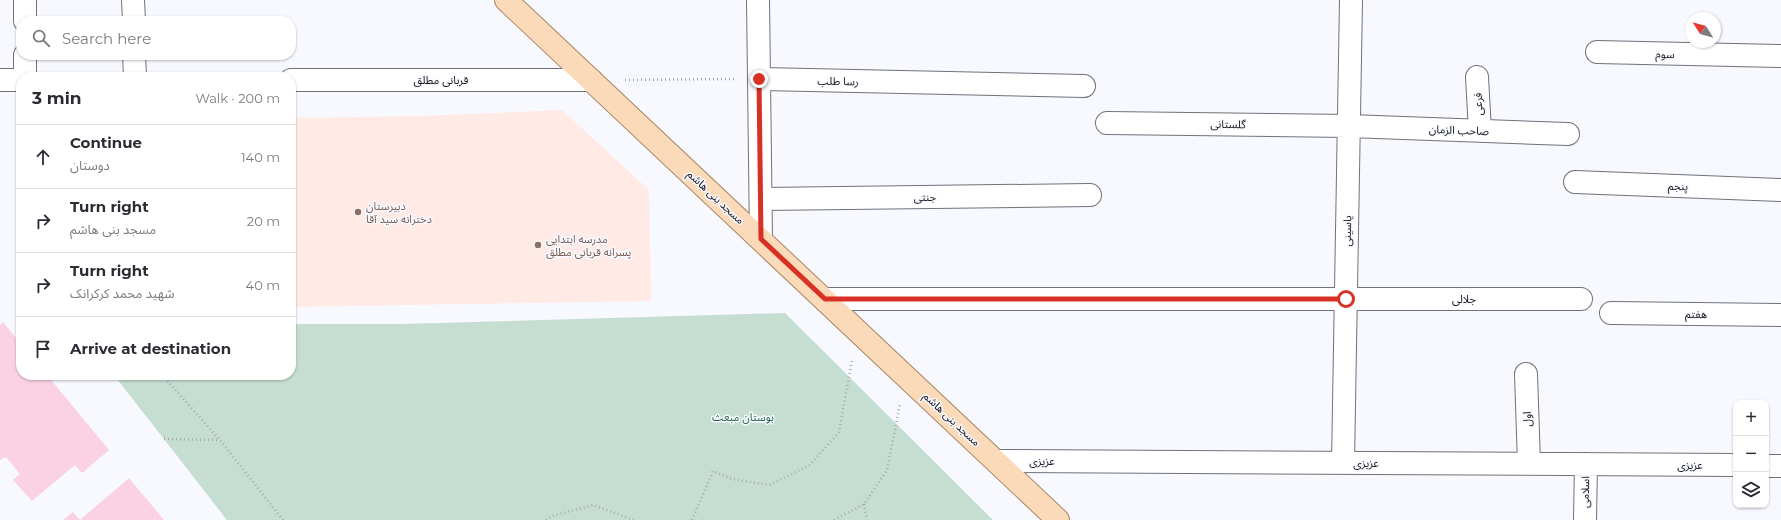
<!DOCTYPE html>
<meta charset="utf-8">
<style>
:root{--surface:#fff;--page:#f7f7f7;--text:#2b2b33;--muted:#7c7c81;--line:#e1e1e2}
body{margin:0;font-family:Montserrat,"Noto Sans Arabic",sans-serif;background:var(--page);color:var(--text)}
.controls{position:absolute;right:12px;bottom:12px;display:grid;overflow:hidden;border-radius:8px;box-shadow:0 1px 3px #0004}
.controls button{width:36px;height:36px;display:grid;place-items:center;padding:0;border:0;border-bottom:1px solid var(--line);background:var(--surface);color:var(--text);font:20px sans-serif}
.compass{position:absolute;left:1685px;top:12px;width:36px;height:36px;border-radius:50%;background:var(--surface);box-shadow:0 1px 3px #0004;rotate:307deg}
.stop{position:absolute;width:12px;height:12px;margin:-9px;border:3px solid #d93025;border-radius:50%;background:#fff}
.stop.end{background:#d93025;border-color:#fff;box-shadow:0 1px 4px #0008}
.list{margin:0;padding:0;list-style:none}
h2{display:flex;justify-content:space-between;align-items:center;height:52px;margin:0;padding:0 16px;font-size:17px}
h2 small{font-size:13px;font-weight:400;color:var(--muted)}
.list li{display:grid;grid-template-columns:26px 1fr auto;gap:12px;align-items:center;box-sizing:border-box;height:64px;padding:0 16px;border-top:1px solid var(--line)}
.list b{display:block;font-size:15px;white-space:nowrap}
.list p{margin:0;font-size:13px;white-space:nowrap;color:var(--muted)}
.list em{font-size:13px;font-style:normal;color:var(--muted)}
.icon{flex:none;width:22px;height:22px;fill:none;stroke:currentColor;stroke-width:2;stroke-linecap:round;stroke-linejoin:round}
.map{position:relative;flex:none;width:1781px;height:520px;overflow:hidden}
.search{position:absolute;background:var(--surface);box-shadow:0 1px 3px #0004;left:16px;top:16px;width:280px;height:44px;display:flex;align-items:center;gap:10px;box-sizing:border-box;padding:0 14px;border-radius:16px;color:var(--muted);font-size:15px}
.panel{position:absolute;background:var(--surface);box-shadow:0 1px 3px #0004;left:16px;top:72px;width:280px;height:308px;border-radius:16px}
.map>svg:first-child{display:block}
.education{fill:#ffeae6}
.green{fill:#c6ddd1}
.building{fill:#fad2e3}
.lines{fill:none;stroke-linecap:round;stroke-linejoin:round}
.minor-casing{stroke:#70717a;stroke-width:24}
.major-casing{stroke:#a88662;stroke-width:24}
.path{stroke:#a7a9ae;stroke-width:2.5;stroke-dasharray:1 3;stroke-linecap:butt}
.minor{stroke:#fff;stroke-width:22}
.major{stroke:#fadab8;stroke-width:22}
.route{stroke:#d93025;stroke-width:5}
.education-dot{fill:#8d6e63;stroke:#f7f9ff;stroke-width:1.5}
.labels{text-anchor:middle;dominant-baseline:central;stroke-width:3;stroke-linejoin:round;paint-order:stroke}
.street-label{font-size:11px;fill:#16171b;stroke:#f7f9ff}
.education-label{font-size:11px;fill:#785e54;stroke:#f7f9ff;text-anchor:start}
.park-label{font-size:11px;fill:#26654a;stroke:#f7f9ff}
</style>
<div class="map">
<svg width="1781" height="520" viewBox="0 0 1781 520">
<rect width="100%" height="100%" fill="#f7f9ff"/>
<path class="education" d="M562,110L649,190L651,301L291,307V118L422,116Z"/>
<path class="green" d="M785,313L993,520H227L114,375H291V324H403Z"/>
<path class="building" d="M3,322L21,344V375H47L109,450L82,473L75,465L32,501L13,480L20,474L6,457L0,460V325Z
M129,478L164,520H63L73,512L80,520Z"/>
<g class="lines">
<defs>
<path id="minor" d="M133,0L134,21
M758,0L761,239
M25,21V0
M1597,52L1781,56
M134,55L135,77
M25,77V55
M1477,77L1480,131
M759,79L1084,86
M0,80H21
M291,80H591
M1107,123L1349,126L1568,134
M1575,182L1781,190
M761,199L1090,195
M825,299H1581
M1611,313L1781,315
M1526,374L1529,464
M996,461L1736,465
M1343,463L1351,0
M1766,466H1781
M1585,520L1586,464"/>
<path id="major" d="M506,0L1058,520"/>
</defs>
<use href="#minor" class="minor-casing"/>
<use href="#major" class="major-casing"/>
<path class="path" d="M625,80L734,79
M162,375L220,440L283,520
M164,439L220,440
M864,504L867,520
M546,520L552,516L593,505L634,520
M692,520L713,471L732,479L769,485L810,465L839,432L852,360
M834,520L864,504L887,470L900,404"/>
<use href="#minor" class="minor"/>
<use href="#major" class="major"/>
</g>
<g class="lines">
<path class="route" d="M759,79L761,239L825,299H1346"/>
</g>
<g class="education-dot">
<circle cx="358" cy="212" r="4"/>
<circle cx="538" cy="245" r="4"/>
</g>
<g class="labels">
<g class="street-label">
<text transform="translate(1665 54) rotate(1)">سوم</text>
<text x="441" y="80">قربانی مطلق</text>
<text transform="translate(838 81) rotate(1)">رسا طلب</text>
<text transform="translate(1478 104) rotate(-92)">فرعی</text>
<text transform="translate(1228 124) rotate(1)">گلستانی</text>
<text transform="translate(1459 130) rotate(2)">صاحب الزمان</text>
<text transform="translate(1678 186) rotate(2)">پنجم</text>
<text transform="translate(716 197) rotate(43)">مسجد بنی هاشم</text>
<text transform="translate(925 197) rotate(-1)">جنتی</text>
<text transform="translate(1347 231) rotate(-89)">یاسینی</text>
<text x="1464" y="299">جلالی</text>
<text transform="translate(1696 314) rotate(1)">هفتم</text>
<text transform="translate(952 419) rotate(43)">مسجد بنی هاشم</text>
<text transform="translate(1527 419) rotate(-92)">اول</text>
<text x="1042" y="461">عزیزی</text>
<text x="1366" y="463">عزیزی</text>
<text x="1690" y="465">عزیزی</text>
<text transform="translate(1585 492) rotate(-89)">اسلامی</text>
</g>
<g class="education-label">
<text x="366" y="206">دبیرستان<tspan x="366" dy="13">دخترانه سید آقا</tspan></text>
<text x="546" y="239">مدرسه ابتدایی<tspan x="546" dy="13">پسرانه قربانی مطلق</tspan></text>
</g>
<g class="park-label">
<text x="743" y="417">بوستان مبعث</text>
</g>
</g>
</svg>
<div class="controls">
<button>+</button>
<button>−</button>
<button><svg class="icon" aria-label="layers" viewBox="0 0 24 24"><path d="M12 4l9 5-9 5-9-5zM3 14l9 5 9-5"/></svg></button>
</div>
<svg class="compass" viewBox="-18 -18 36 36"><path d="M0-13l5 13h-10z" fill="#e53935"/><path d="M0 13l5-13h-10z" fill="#7c7c81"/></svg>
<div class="stop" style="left:1346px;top:299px"></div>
<div class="stop end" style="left:759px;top:79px"></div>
<div class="search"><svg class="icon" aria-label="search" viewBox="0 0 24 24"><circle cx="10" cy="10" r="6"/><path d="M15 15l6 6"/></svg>Search here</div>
<section class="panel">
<h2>3 min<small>Walk · 200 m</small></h2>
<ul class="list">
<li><svg class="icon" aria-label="ahead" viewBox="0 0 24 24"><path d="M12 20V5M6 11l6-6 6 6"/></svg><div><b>Continue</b><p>دوستان</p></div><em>140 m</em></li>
<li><svg class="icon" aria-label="right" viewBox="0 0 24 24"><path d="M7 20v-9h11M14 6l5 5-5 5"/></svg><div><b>Turn right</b><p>مسجد بنی هاشم</p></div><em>20 m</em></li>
<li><svg class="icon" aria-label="right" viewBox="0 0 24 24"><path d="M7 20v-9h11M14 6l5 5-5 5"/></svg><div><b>Turn right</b><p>شهید محمد کرکرانک</p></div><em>40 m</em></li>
<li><svg class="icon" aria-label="arrive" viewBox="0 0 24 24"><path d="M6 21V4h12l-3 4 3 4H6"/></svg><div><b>Arrive at destination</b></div></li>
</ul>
</section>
</div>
